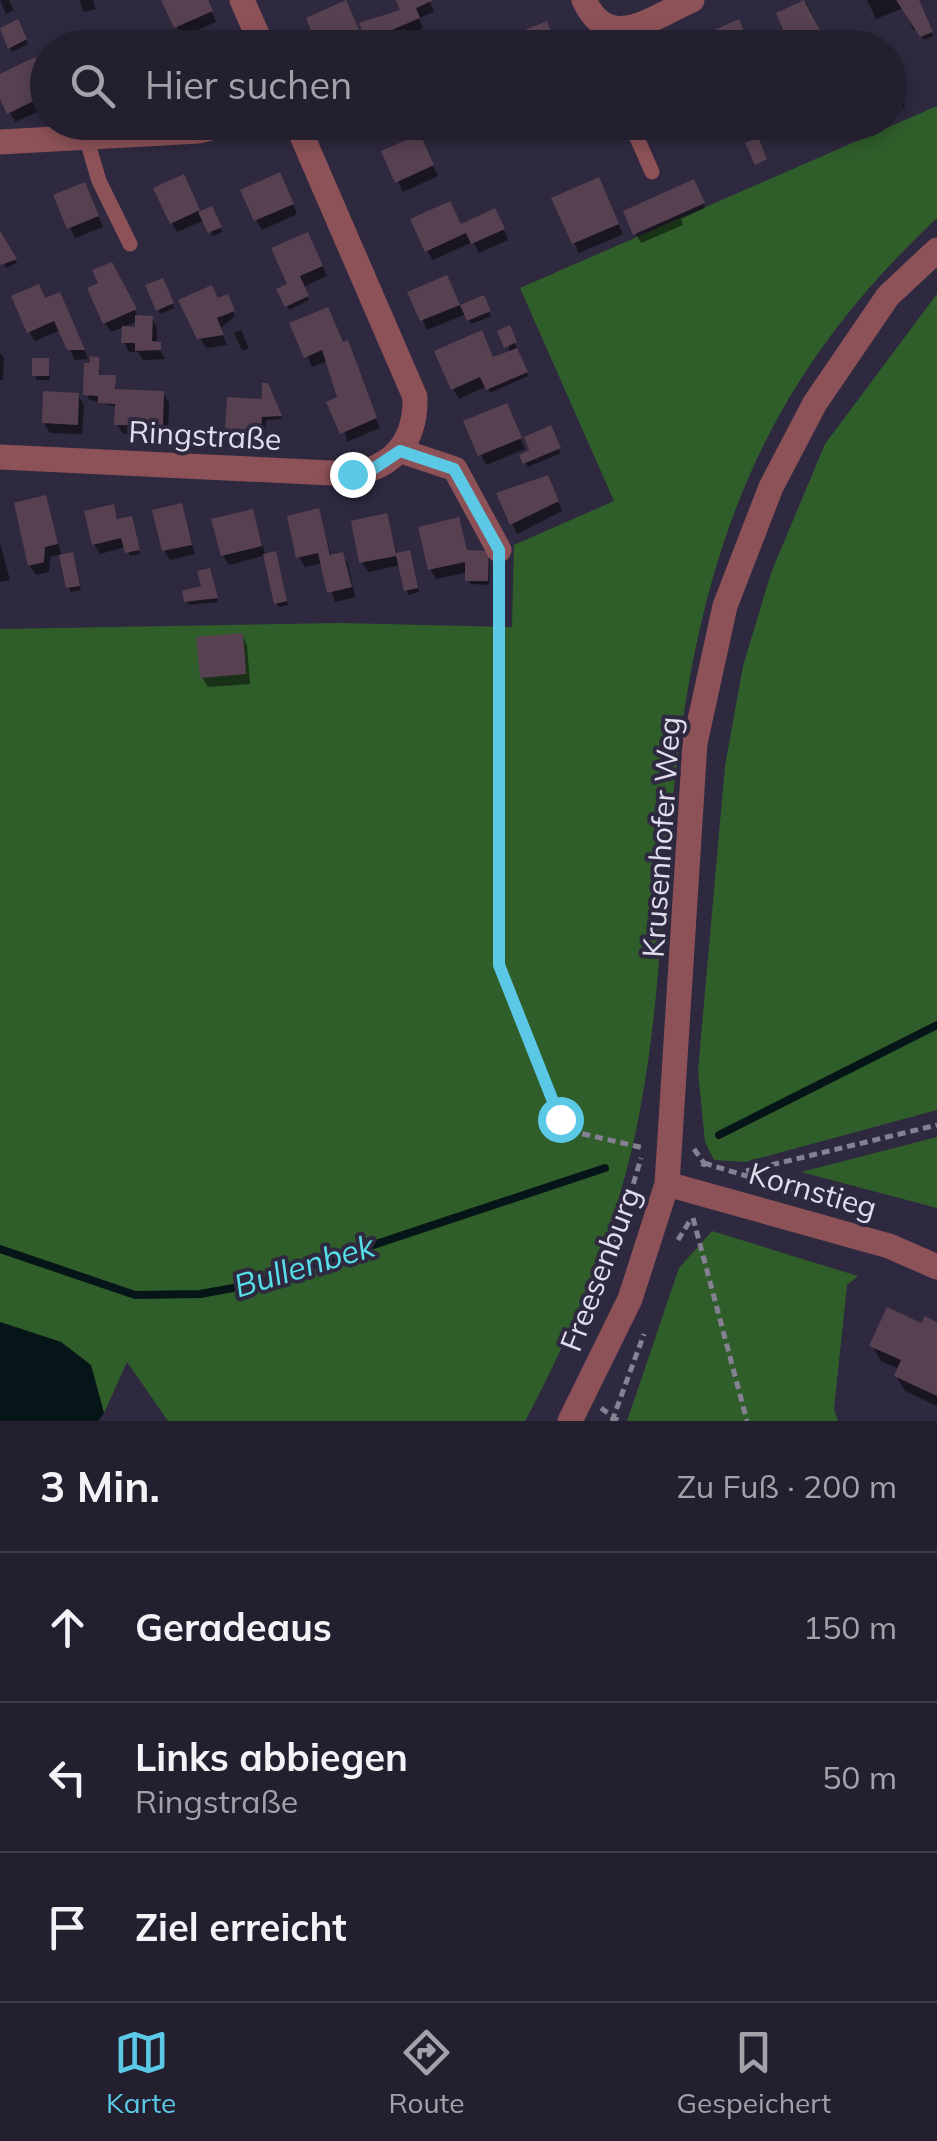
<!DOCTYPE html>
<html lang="de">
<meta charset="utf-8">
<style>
:root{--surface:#231f2f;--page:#2b2737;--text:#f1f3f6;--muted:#a3a2aa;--line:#403d4b;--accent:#5bc8e6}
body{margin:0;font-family:Mulish,sans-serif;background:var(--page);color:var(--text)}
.stop{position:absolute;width:30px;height:30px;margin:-22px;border:8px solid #5bc8e6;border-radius:50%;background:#fff}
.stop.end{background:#5bc8e6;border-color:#fff;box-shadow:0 2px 10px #0008}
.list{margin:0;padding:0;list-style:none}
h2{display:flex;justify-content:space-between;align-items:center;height:130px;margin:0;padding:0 40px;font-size:42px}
h2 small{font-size:32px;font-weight:400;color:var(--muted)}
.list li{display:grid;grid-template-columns:65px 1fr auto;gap:30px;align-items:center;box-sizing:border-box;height:150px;padding:0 40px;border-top:2px solid var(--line)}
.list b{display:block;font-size:38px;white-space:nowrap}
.list p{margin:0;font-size:32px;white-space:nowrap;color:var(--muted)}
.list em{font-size:32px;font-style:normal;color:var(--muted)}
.icon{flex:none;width:55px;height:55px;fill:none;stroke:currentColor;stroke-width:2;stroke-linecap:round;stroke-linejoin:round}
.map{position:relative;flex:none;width:937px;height:1421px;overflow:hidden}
.search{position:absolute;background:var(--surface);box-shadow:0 5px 15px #0003;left:30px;right:30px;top:30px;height:110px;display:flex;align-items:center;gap:25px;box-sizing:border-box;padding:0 35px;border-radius:55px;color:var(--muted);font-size:38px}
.sheet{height:580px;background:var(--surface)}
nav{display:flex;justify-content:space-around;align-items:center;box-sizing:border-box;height:140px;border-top:2px solid var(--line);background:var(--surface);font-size:28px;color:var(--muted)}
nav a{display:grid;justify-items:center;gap:5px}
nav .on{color:var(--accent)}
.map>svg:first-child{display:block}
.green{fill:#305e2b}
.water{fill:#061618}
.shadow{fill:#0007}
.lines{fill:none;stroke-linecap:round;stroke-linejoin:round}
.stream{stroke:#061618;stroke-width:8}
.building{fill:#574151}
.path{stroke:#858092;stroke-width:5;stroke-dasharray:8 5;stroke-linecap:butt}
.service{stroke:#8d5258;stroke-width:15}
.minor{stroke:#8d5258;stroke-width:25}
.route{stroke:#5bc8e6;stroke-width:12}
.labels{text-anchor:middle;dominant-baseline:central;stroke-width:8;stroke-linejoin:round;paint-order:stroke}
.street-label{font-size:30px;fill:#e1ddec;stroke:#2f293f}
.water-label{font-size:32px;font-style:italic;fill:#56dee9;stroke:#2f293f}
</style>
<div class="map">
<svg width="937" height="1421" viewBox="0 0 937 1421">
<rect width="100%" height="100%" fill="#2f293f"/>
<path class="green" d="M937,106V218C763,381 702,546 675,779C662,889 661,1000 640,1110C620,1219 577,1324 525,1421H168L127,1362L104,1413L90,1365L61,1342L0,1322V629L339,623L512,627L514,545L614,501L520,288Z
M937,294V1110L745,1162L714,1160L705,1142L698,1071L725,766L743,666L771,573L825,444Z
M937,1137V1208L801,1172Z
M712,1231L858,1276L847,1285L834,1409L838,1421H627L679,1268Z"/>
<path class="water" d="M0,1322L61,1342L91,1365L104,1413L98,1421H0Z"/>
<path class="shadow" d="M0,0H9L14,10L6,14Z
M79,0H93L96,9L84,12Z
M164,0H207L216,22L182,37Z
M398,0H429L434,12L419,18L423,28L408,35L404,29L371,44L362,24L403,11Z
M867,0H917L933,36L924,40L919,29L914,31L903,8L876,19Z
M806,2L811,12L827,48H794L779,14Z
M350,13L363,42L352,48H321L309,19Z
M17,22L28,44L12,52L1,30Z
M845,33L848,37L852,48H843L838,37Z
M478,35L481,39L484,48H474L470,39Z
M156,40L160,48H135Z
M223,41L227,48H207Z
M34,60L48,88L38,97L44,109L15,122L0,93V77Z
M901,90L905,108L894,109L891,91Z
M554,122H589L561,135Z
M643,122H655L658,128L648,133Z
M424,147L438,176L403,192L384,152Z
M693,182L705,208L681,219L683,225L641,243L636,234Z
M285,185L297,214L262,230L256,220Z
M188,187L201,214L211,210L222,232L213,236L205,220L177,232L172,223Z
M603,190L623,234L579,253L554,199Z
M89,195L103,227L75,238L56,197Z
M500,221L508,240L479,253L473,242L433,260L427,251L461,227Z
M0,236L17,263L6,268L0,256Z
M312,244L327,276L303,287L309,300L289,310L280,290L291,285Z
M111,265L139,318H152L157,328V344L165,359L143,360L138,352H129L124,342L138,329V321L111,332L105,323L101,284Z
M164,285L174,308L160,314L158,310Z
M452,288L460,307L483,298L491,316L471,324L466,314L427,330L411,293Z
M227,297L235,316L220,329L227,345L206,348L200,338L218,301Z
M45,301L64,305L88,359L75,360L61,330L35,341L29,332Z
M293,324L343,344L380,428L347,442L329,360L312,367Z
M509,329L528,376L490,393L487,386L459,399L453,389L509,353Z
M241,330L249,348L242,351L234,333Z
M0,353L4,358L3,380H0Z
M98,359L100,377L114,378L116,391L163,393L169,403L168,435L123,434L117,424V407L88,399Z
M48,361L50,380H37L35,376Z
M269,390L282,419L266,420V442L234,441L228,431L264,402Z
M78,395L84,405L82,434L50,433L44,423Z
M511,416L525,449L486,465L466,423Z
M550,428L561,453L528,467L522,456L533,452Z
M552,487L562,511L517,534L499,495Z
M45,498L62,557L74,559L81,590L71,592L69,588L61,554L50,557L49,572L36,575L30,566L16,505Z
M180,506L195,554L170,560L164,550Z
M113,507L119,521L133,523L140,554L130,556L126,547L100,554L94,544Z
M318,511L332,557L342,555L348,564L355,597L335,602L323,563L305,567L299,557Z
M252,512L266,556L277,558L288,605L279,607L276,603L266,555L229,565L223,555Z
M386,516L398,556L411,557L419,592L408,595L401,565L368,572L362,562L354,523Z
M458,520L467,564L487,553L490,558L489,585L470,584L468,572L436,579L431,570L421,529Z
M0,543L10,580L0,582Z
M211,575L218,602L189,605L187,601Z
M242,635L247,645L250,684L208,687L202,677Z
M937,1325V1406L905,1391L896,1376L899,1369L881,1361L872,1345Z"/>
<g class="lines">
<path class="stream" d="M719,1135L937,1025
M0,1249L135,1295L200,1294L256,1284L605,1168"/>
</g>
<path class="building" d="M161,0H208L213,11L174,28Z
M346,0L360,32L318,48L306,18Z
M396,0H434L416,8L420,18L366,41L359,23L400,10Z
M804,0L825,40L808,48H791L776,13Z
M896,0H919L933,32L920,37Z
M18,19L27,39L8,49L0,28Z
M739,19L751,48H714L708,33Z
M547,21L558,48H506L503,41L510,36Z
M35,57L48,87L38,92L40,98L7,114L0,99V74Z
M420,134L434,165L395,183L381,151Z
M758,137L767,159L755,165L745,143Z
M280,172L294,204L254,221L240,190Z
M184,174L200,210L170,224L153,188Z
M599,177L619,224L572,244L551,198Z
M694,179L705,203L633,235L623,211Z
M85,182L99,216L67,229L53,195Z
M450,201L461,224L495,208L505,229L471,244L466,233L425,252L410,219Z
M212,206L222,227L208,233L198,212Z
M0,231L17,259L1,265L0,263Z
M308,232L323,266L300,276L309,296L285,307L276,289L287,284L271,248Z
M112,262L137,309L103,324L87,288L98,283L92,270Z
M447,275L460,305L420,321L407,292Z
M163,278L174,303L156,311L145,285Z
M39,284L45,298L60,292L85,350H67L54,321L27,333L11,296Z
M212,285L218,298L228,294L235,311L217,318L224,335L197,339L178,300Z
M484,295L491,311L467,321L460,305Z
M328,307L343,342L348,340L377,418L340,434L326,402L337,397L322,350L304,358L289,323Z
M135,315L153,316L152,341L161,342V350L135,351V343H121L122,326L135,327Z
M510,325L517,342L504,348L497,331Z
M482,330L493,357L517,348L528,372L486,390L480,377L451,390L434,351Z
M90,356L99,357V375H116L115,389L164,391L163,426L114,425L115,404L98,403V396L83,395L84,363H90Z
M32,358H49V376H32Z
M262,383H268L282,416L262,417L261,433L225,432L227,397L262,399Z
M43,391L79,393L78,425L42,423Z
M507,403L522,438L478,456L463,421Z
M551,425L561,448L523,464L519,455L529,450L524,437Z
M548,475L559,501L510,525L496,493Z
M46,495L58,544L45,547L44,562L28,566L14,503Z
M182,503L192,545L162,551L152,510Z
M114,504L117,519L132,516L140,550L125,553L121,538L92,545L84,511Z
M319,508L330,555L343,552L352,587L327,593L318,553L296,558L287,516Z
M253,509L262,546L221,556L211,519Z
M387,513L396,553L410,550L418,588L404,591L396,556L359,563L351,521Z
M459,517L467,550L489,551L488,581H465V562L428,570L418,527Z
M276,551L287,601L274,604L263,554Z
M73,552L80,586L66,588L59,555Z
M210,568L218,598L184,602L182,591L201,586L197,571Z
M243,633L246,674L200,678L196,637Z
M887,1307L921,1323L925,1316L937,1322V1396L894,1376L901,1360L869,1346Z"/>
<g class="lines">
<path class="path" d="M499,573V965L560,1119L575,1132L644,1148
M694,1149L704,1163L702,1170
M704,1163L802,1193
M746,1171L937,1125
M693,1218L747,1421
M678,1240L691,1219
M600,1296L641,1158
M601,1408L619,1421
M612,1421L644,1334"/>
<path class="service" d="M602,26L603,48
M630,122L652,172
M86,137L99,181L130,244"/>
<path class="minor" d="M242,0L263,48
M584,0C609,54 651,18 692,0
M0,142L199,131L234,122
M401,451L455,469L499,550
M0,457L352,474C395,467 416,440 415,397L296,122
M667,1184L889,1246L937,1267
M570,1421L630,1299L667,1184L695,743L725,606L771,487L815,403L888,296L937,250"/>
</g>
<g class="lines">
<path class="route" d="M352,474L370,471L400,451L454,469L499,550V965L560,1119"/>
</g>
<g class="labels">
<g class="street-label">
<text transform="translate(205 435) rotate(3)">Ringstraße</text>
<text transform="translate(661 837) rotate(-86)">Krusenhofer Weg</text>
<text transform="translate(813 1190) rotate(16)">Kornstieg</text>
<text transform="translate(600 1269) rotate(-69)">Freesenburg</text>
</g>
<g class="water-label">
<text transform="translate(304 1265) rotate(-17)">Bullenbek</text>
</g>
</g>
</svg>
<div class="stop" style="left:560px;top:1119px"></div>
<div class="stop end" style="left:352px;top:474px"></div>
<div class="search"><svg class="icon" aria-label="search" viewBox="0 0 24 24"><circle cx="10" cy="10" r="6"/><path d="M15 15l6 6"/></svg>Hier suchen</div>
</div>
<section class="sheet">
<h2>3 Min.<small>Zu Fuß · 200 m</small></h2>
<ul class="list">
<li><svg class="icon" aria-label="ahead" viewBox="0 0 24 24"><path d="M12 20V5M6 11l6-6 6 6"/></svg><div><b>Geradeaus</b></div><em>150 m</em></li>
<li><svg class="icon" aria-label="left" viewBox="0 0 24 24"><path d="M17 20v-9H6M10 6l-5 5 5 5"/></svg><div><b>Links abbiegen</b><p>Ringstraße</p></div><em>50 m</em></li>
<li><svg class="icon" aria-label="arrive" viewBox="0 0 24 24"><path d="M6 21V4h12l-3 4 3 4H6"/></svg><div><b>Ziel erreicht</b></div></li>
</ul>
</section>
<nav>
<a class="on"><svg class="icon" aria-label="map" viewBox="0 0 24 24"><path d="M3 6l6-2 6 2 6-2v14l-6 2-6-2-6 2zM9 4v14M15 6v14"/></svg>Karte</a>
<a><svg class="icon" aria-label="directions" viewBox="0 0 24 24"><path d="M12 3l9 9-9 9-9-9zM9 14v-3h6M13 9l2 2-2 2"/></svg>Route</a>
<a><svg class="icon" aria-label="saved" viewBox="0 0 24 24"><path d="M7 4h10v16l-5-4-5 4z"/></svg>Gespeichert</a>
</nav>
